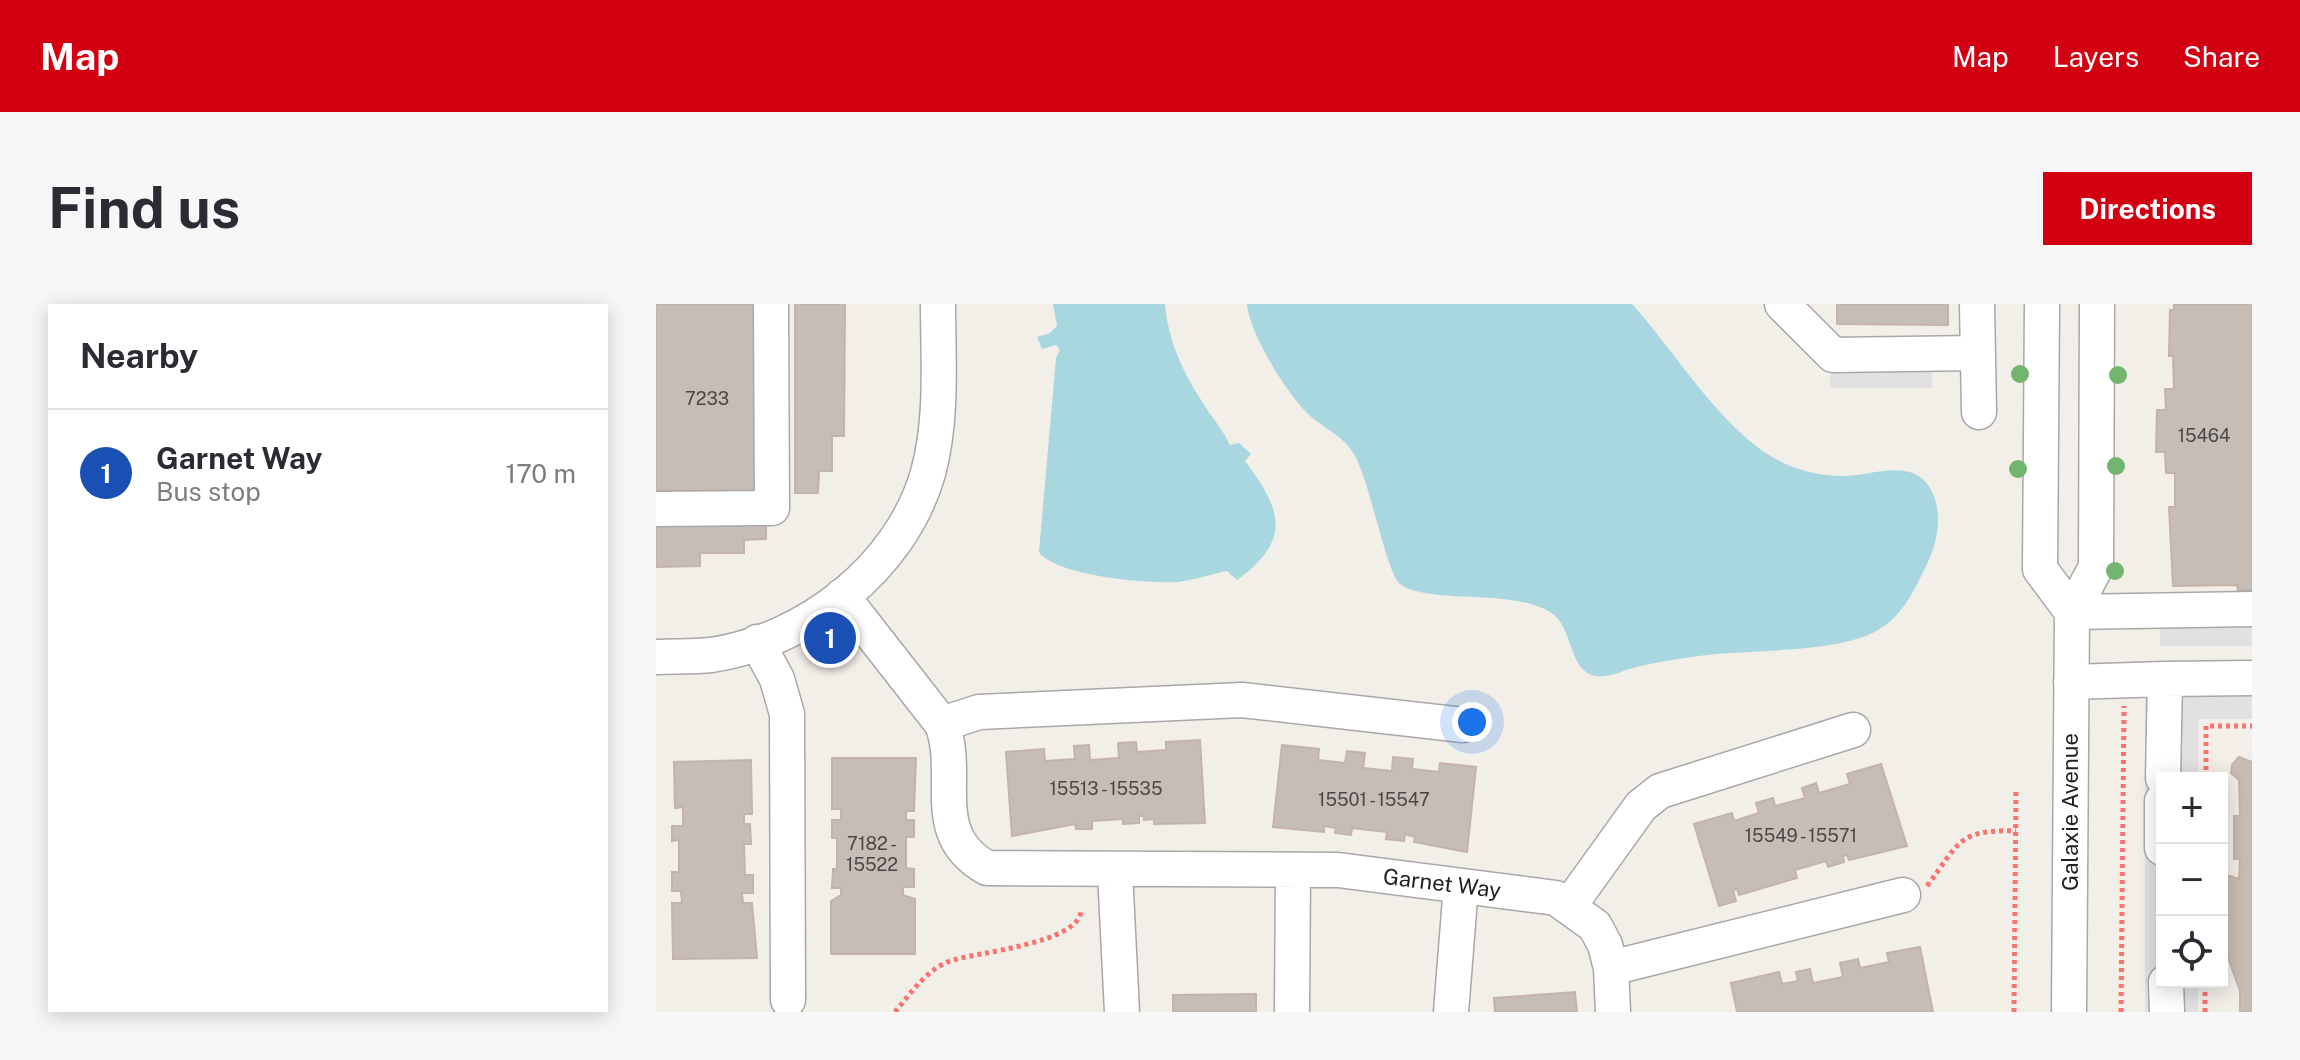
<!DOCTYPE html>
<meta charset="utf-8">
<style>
:root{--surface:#fff;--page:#f7f7f7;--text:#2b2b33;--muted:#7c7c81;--line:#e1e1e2;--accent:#d30011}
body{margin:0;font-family:"Public Sans",sans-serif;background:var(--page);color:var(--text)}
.controls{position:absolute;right:24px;bottom:24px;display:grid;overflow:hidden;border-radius:0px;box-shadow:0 4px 20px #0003}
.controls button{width:72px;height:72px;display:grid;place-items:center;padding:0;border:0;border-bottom:2px solid var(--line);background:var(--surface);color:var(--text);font:40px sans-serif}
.you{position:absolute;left:816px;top:418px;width:28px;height:28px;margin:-20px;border:6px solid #fff;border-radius:50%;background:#1a73e8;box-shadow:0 0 0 12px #1a73e833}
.badge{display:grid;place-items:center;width:52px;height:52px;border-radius:50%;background:var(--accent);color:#fff;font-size:26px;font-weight:700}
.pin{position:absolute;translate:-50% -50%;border:4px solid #fff;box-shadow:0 2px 8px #0006}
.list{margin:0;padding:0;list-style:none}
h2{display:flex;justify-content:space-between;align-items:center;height:104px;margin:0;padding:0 32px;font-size:34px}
h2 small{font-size:26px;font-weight:400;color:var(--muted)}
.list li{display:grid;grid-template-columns:52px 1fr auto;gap:24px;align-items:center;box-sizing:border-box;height:128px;padding:0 32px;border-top:2px solid var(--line)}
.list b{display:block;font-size:30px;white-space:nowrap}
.list p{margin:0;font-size:26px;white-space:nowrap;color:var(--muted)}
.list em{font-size:26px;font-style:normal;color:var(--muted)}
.icon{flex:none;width:44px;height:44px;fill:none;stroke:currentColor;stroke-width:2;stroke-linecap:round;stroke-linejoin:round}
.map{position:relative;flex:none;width:1596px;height:708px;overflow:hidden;border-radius:0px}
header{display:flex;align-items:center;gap:48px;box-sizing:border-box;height:112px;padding:0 40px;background:var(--accent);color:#fff}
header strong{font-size:38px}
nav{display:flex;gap:44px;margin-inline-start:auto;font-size:28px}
.intro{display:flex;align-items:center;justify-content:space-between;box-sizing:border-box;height:192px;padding:0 48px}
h1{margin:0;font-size:56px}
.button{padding:20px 36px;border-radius:0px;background:var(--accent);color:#fff;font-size:28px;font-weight:700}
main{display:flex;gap:48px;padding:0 48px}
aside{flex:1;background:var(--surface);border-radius:0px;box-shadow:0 4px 20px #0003}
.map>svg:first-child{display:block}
.parking{fill:#e1e1e1}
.water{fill:#a8d7df}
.building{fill:#c7bdb7;stroke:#c4b3aa;stroke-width:2}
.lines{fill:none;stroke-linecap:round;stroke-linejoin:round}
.minor-casing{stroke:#a8a8a8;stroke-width:37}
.path{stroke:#fb726f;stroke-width:5;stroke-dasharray:4 4;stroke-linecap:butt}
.minor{stroke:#fff;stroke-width:34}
.tree{fill:#73b46e}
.labels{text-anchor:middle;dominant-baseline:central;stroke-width:8;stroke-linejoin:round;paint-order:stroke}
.number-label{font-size:18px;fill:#4a4846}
.street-label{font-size:22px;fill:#212121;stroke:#fff}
</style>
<header>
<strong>Map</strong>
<nav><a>Map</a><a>Layers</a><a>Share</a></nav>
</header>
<div class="intro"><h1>Find us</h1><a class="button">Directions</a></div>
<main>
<aside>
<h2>Nearby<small></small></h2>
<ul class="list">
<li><span class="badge" style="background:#1a4fb4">1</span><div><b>Garnet Way</b><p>Bus stop</p></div><em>170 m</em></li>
</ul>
</aside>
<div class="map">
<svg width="1596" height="708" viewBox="0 0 1596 708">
<rect width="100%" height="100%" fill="#f2eee8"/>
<path class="parking" d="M1174,63H1276V84H1174Z
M1596,320V342H1504V321Z
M1489,359H1596V415H1543L1542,474H1506V678H1542V708H1489Z"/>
<path class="water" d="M397,0H509C512,36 527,69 547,99C556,114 566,124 574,141L583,139L595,150L589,157C626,206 636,236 581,276L571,267C555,270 538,276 522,278C493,280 400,272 383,248L400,54L404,46L400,41L386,45L381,33L394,29L401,22Z
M591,0H976C1021,49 1073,140 1137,163C1151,168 1169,172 1185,172C1216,173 1261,149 1278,192C1287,217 1280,244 1268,266C1257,289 1245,313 1222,326C1181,350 1092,345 1043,352C1022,355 1001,358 981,363C967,366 955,374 940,372C912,368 918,322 894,308C854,284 773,301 744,280C731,271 713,174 698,150C687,131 666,124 651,109C629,86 594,31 591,0Z"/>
<path class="building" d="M0,0H101L102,187H0Z
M139,0H189L188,132H176V167H163L162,189H139Z
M1181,0H1292V21L1181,20Z
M1518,0H1596V286L1582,287L1581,281L1517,282L1513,203H1519V169H1510L1509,148H1500L1501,106H1510L1509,85H1518L1517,52H1513L1514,6H1518Z
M110,218V235L88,236V249H44V262L0,263V220Z
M544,436L549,519L498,520V515L488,516V512H483V519L467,520V515L436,517V525H420L419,520L356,532L350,448L388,445L389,457L419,455L418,442L433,441L434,456L463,454L462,439L480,438L481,448L510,446V438Z
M626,441L663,445L662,456L689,459L691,447L709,449L707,464L736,467L737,453L757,455L756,465L783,468L784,459L820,463L811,548L758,538L759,533L749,530L748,537L730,535L731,528L696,524L695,531L679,529L680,524L668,522V528L617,523Z
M1583,453L1596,458V708H1584V687L1566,637L1571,571L1583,575L1584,555H1578V512H1584L1583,476L1575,469L1576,461Z
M176,454H260L258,507H250V516H258V533H250V564L258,565V583H247V591L259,595V650H175V597L185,591V584H176L177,565H181V534H176V516H185V505H176Z
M95,456L96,510H88V520H94L95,540H88L89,571H97V589H86L87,599H96L101,654L17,655L16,599H26L25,587H16V568H23V536L16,537V522H27V503L19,504L18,458Z
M1225,460L1251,542L1193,556L1191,551L1187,552L1188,558L1172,563L1170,557L1139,566L1141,574L1083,591L1081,585L1077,586L1080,597L1063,602L1038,520L1076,509L1078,517L1103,509L1100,499L1117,494L1119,502L1149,494L1146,484L1160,479L1163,489L1194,480L1191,470Z
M1264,643L1277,708H1081L1075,679L1123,668L1126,680L1142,677L1140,668L1154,665L1157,679L1187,673L1184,659L1202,655L1204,664L1233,658L1231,649Z
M919,688L921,708H839L838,694Z
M600,690V708H517V691Z"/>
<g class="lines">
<defs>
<path id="minor" d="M1126,0L1177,51L1321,49
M1321,0L1323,108
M1386,0L1384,265L1416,308
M0,205L116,204L115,0
M186,292L286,420C306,473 270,530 331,564L682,566L900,594L939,622L949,641L955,664L957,708
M1416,308L1596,305
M101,338L121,375L131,410L132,696
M0,353C18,352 37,353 55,351C150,337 245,264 272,169C287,114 282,56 282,0
M1509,375L1596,374
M1415,378L1509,375L1507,474
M286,420L323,408L586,396L807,421
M1506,497V544
M459,568L466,708
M913,602L985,502L1004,487L1197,426
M955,664L1247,591
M1510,678L1511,708
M636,708L637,566
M795,708L805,582
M1413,708L1416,308L1440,263L1441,0"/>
</defs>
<use href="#minor" class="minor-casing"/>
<path class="path" d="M1550,474V422H1596
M1271,582C1303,540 1301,525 1360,527
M239,708C255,689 270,666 294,657C320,648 422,640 425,607
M1358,708L1360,485
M1465,708L1468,402
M1549,708V678"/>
<use href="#minor" class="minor"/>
</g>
<g class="tree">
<circle cx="1364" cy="70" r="9"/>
<circle cx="1462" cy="71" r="9"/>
<circle cx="1460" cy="162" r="9"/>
<circle cx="1362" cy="165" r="9"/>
<circle cx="1459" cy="267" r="9"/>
</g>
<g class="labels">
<g class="number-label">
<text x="51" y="94">7233</text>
<text x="1548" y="131">15464</text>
<text x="450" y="484">15513 - 15535</text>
<text x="718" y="495">15501 - 15547</text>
<text x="1145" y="531">15549 - 15571</text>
<text x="216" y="539">7182 -<tspan x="216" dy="21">15522</tspan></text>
</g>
<g class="street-label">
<text transform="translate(1414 508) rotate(-90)">Galaxie Avenue</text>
<text transform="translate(786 579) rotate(7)">Garnet Way</text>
</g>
</g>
</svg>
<div class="controls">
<button>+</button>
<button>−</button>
<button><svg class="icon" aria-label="locate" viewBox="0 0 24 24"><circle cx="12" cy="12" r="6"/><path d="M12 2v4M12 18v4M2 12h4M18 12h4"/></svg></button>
</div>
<div class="you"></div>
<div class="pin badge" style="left:174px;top:334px;background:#1a4fb4">1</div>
</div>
</main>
